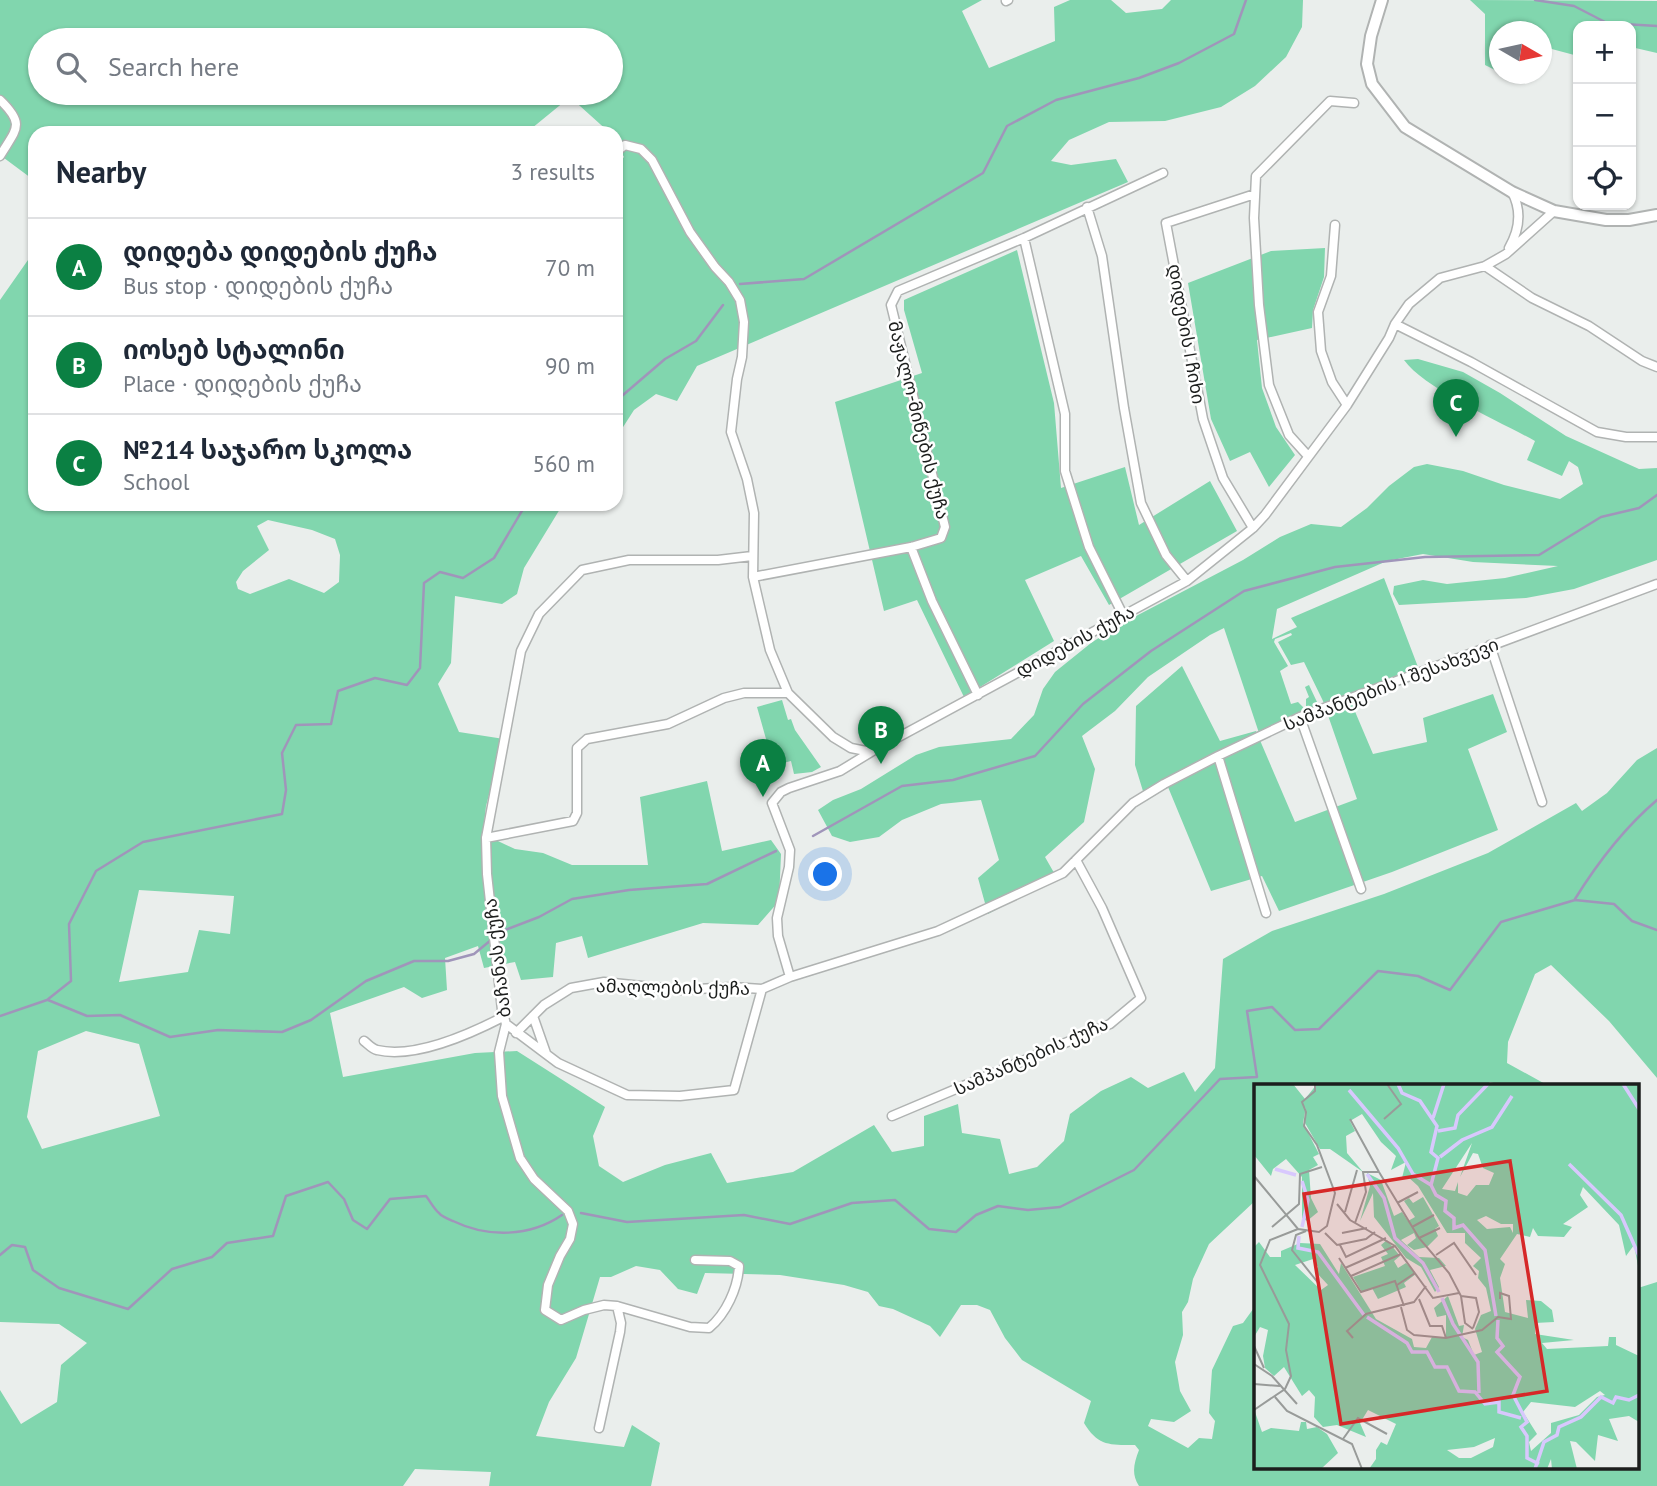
<!DOCTYPE html>
<meta charset="utf-8">
<style>
:root{--surface:#fff;--page:#f6f6f7;--text:#1f2937;--muted:#747a83;--line:#e0e1e3;--accent:#0b8043}
body{margin:0;font-family:"PT Sans","Noto Sans Georgian",sans-serif;background:var(--page);color:var(--text)}
.controls{position:absolute;right:21px;top:21px;display:grid;overflow:hidden;border-radius:14px;box-shadow:0 2px 5px #0004}
.controls button{width:63px;height:63px;display:grid;place-items:center;padding:0;border:0;border-bottom:2px solid var(--line);background:var(--surface);color:var(--text);font:35px sans-serif}
.compass{position:absolute;left:1489px;top:21px;width:63px;height:63px;border-radius:50%;background:var(--surface);box-shadow:0 2px 5px #0004;rotate:99deg}
.you{position:absolute;left:826px;top:875px;width:24px;height:24px;margin:-18px;border:5px solid #fff;border-radius:50%;background:#1a73e8;box-shadow:0 0 0 10px #1a73e833}
.badge{display:grid;place-items:center;width:46px;height:46px;border-radius:50%;background:var(--accent);color:#fff;font-size:23px;font-weight:700}
.pin{position:absolute;translate:-50% -58px;filter:drop-shadow(0 2px 4px #0008)}
.pin::after{content:'';position:absolute;top:37px;width:24px;height:21px;background:inherit;clip-path:polygon(0 0,100% 0,50% 100%)}
.list{margin:0;padding:0;list-style:none}
h2{display:flex;justify-content:space-between;align-items:center;height:91px;margin:0;padding:0 28px;font-size:30px}
h2 small{font-size:23px;font-weight:400;color:var(--muted)}
.list li{display:grid;grid-template-columns:46px 1fr auto;gap:21px;align-items:center;box-sizing:border-box;height:98px;padding:0 28px;border-top:2px solid var(--line)}
.list b{display:block;font-size:26px;white-space:nowrap}
.list p{margin:0;font-size:23px;white-space:nowrap;color:var(--muted)}
.list em{font-size:23px;font-style:normal;color:var(--muted)}
.icon{flex:none;width:38px;height:38px;fill:none;stroke:currentColor;stroke-width:2;stroke-linecap:round;stroke-linejoin:round}
.map{position:relative;flex:none;width:1657px;height:1486px;overflow:hidden}
.search{position:absolute;background:var(--surface);box-shadow:0 2px 5px #0004;left:28px;top:28px;width:595px;height:77px;display:flex;align-items:center;gap:18px;box-sizing:border-box;padding:0 24px;border-radius:38px;color:var(--muted);font-size:26px}
.panel{position:absolute;background:var(--surface);box-shadow:0 2px 5px #0004;left:28px;top:126px;width:595px;height:385px;border-radius:21px}
.map>svg:first-child{display:block}
.green{fill:#81d6ae;fill-rule:evenodd}
.lines{fill:none;stroke-linecap:round;stroke-linejoin:round}
.stream{stroke:#a095ba;stroke-width:2.5}
.street-casing{stroke:#b0b3b2;stroke-width:11}
.secondary-casing{stroke:#b0b3b2;stroke-width:14}
.street{stroke:#fff;stroke-width:8}
.secondary{stroke:#fff;stroke-width:10}
.labels{text-anchor:middle;dominant-baseline:central;stroke-width:5;stroke-linejoin:round;paint-order:stroke}
.street-label{font-size:18px;fill:#1c1e1d;stroke:#fff}
.inset-river{fill:none;stroke:#d8c8fd;stroke-width:3.5}
.inset-road{fill:none;stroke:#989b99;stroke-width:2}
.view{fill:#d62828;fill-opacity:0.15;stroke:#d62828;stroke-width:3.5}
.inset-edge{fill:none;stroke:#1c1e1d;stroke-width:3.5}
</style>
<div class="map">
<svg width="1657" height="1486" viewBox="0 0 1657 1486">
<rect width="100%" height="100%" fill="#eaeeec"/>
<path class="green" d="M0,0H982L962,11L989,68L1055,41L1054,7L1070,0H1111L1126,13L1162,9L1171,0H1303L1302,27L1286,57L1255,86L1221,107L1165,121L1109,122L1069,140L1051,161L1071,165L1116,159L1128,182L697,366L677,401L656,394L634,410L616,438V165L624,157L616,143V133H610L570,97L526,133H35V181L0,155ZM40,40H611V93H40Z
M1470,0L1657,1V53L1631,47V26H1578V56L1548,48L1542,53V32H1500L1499,72L1485,65V14Z
M1325,248L1324,277L1313,310L1312,328L1257,340L1262,388L1276,427L1295,455L1269,487L1250,452L1230,461L1211,419L1188,283L1271,251Z
M35,250V504H563L524,568L517,594L502,604L455,596L451,663L438,684L459,732L504,739L486,806L483,834L515,849L543,853L572,865H648L640,797L707,781L722,851L771,840L781,854L779,901L758,925L703,923L588,958L582,936L556,943L553,977L521,980L515,962L484,968L478,946L445,958L447,990L422,998L404,987L330,1013L343,1077L475,1053L517,1051L605,1107L593,1136L599,1166L623,1182L665,1165L711,1153L727,1183L793,1172L874,1125L892,1152L924,1146V1116L958,1104L962,1133L1000,1139L1009,1174L1037,1167L1064,1141L1070,1114L1101,1091L1131,1077L1148,1088L1184,1072L1195,1092L1215,1068L1223,959L1272,931L1384,894L1488,853L1576,803L1582,811L1607,793L1637,760L1657,748V1078L1609,1021L1551,965L1535,974L1508,1042L1507,1063L1547,1085H1501L1490,1082L1486,1085H1256V1200L1209,1244L1193,1279L1188,1302L1182,1312L1183,1335L1175,1362L1180,1391L1191,1411L1174,1422L1151,1419L1148,1426L1188,1448L1199,1438L1212,1439L1215,1421L1209,1413L1212,1370L1233,1326L1243,1323L1256,1305V1467H1638V1288L1657,1282V1486H1139C1131,1474 1134,1463 1139,1450L1135,1445C1109,1445 1098,1446 1084,1423L1091,1401L1022,1360L1005,1338L990,1310L977,1305H961L940,1337L930,1326L893,1309L879,1306L868,1292L844,1285L780,1275L705,1273L697,1294L678,1289L660,1270L636,1266L611,1277H600L576,1358L549,1402L536,1436L624,1447L632,1425L660,1443L651,1486H489L491,1472L415,1469L403,1486H0V1390L21,1424L57,1402L61,1365L87,1343L59,1324L0,1322V300ZM268,520L312,530L335,539L340,555L339,582L324,593L289,579L250,594L238,589L236,582L243,571L269,550L257,526ZM139,890L234,896L230,934L199,930L188,972L119,982ZM86,1031L139,1044L160,1116L42,1149L27,1117L38,1051Z
M1017,250L1054,403L1061,488L1125,467L1139,525L1210,481L1237,531L1109,605L1081,556L1025,580L1054,641L964,697L917,600L884,611L835,402L922,373L904,310V300Z
M1418,359L1463,372L1500,393L1566,436L1639,469L1657,468V560L1574,589L1526,598L1399,605L1393,594L1394,586L1423,580L1447,584L1505,578L1558,566L1473,562L1423,554L1387,561L1277,609L1272,639L1297,627L1291,618L1384,578L1418,667L1348,695L1373,754L1427,742L1423,718L1493,694L1507,732L1468,749L1498,830L1392,872L1279,911L1262,876L1211,891L1168,787L1146,801L1135,765L1136,706L1182,666L1220,741L1256,731L1295,822L1357,799L1323,701L1304,662L1291,665L1278,642L1292,635L1291,633L1275,639L1274,642L1288,666L1280,671L1291,704L1298,702L1304,708L1306,707V699L1309,697L1305,687L1309,685L1317,702L1316,707L1259,733L1224,628L1210,635L1148,677L1115,711L1082,736L1095,769L1084,822L1045,857L1057,878L988,914L978,878L999,860L981,800L941,804L902,820L879,837L850,842L832,836L818,810L833,800L861,789L916,755L939,747L1011,739L1034,715L1043,689L1055,672L1091,643L1117,626L1243,560L1280,537L1311,524L1341,527L1367,508L1389,486L1414,467L1427,464L1463,471L1504,485L1560,499L1583,484L1578,467L1569,461L1562,476L1527,460L1535,441C1501,422 1425,389 1404,360Z
M782,700L788,720L791,719L795,730L821,767L812,772L794,774L791,761L783,763L778,744L768,746L757,707Z"/>
<g class="lines">
<path class="stream" d="M1535,0L1574,6L1607,23L1657,26
M740,284L804,279L983,173L1007,126L1056,100L1139,78L1179,63L1234,34L1246,0
M616,401L665,359L696,341L723,305
M813,836L902,786L953,780L1035,756L1083,704L1151,651L1244,591L1335,567L1425,557L1539,555L1601,517L1639,508L1657,495
M1575,899C1598,862 1624,828 1657,800
M496,935L500,932L539,917L572,899L629,890L707,884L776,851
M48,1000L87,1016L120,1015L170,1037L218,1030L282,1032L311,1020L366,981L414,961H448L474,954L491,940
M0,1016L47,1000L71,981L69,924L96,871L143,842L282,814L286,790L282,753L296,725L331,724L338,691L375,678L407,685L420,668L424,583L440,572L463,578L494,558L526,504
M581,1213L627,1222L744,1215L790,1224L852,1203L895,1200L929,1229L956,1232L976,1215L998,1206L1028,1210L1060,1207L1134,1170L1220,1079L1257,1077L1247,1011L1272,1007L1295,1030L1319,1029L1378,971L1418,976L1450,990L1501,922L1575,900L1614,904L1632,921L1657,930
M0,1255L12,1245L25,1247L33,1270L59,1288L128,1309L172,1269L212,1257L227,1243L273,1236L286,1196L328,1182L344,1199L353,1220L367,1229L390,1199L426,1196C430,1201 434,1209 439,1213C442,1217 448,1219 453,1221C488,1238 530,1237 562,1215"/>
<defs>
<path id="street" d="M1006,1L1008,0
M0,100C26,125 16,129 0,156
M616,152L625,145L641,149L652,160L690,232L715,267L729,282L740,300L744,322L742,357L737,379L731,432L747,479L754,513L753,577L770,650L788,693L833,737L851,748L871,752
M1087,207L1102,256L1124,408L1141,503L1166,555L1187,581
M1335,225L1331,276L1318,312L1321,351L1332,382L1347,405
M1024,238L1065,414V471L1089,547L1123,615
M1509,248C1520,229 1522,211 1512,192
M1485,266L1532,298L1589,326L1642,361L1657,367
M1395,324L1471,362L1597,432L1626,437H1657
M1308,456L1289,435L1269,385L1259,305L1254,218L1256,176L1330,101L1354,103
M1253,528L1223,478L1203,419L1166,223L1255,194
M911,547L932,601L978,695
M753,577L911,547L941,538L945,527L891,305L898,291L1024,238L1163,173
M1490,645L1542,802
M1300,717L1361,889
M1218,756L1266,913
M486,838L573,821L577,813V748L587,739L668,724L724,698L744,693H788
M790,977L778,936L777,918L789,867L790,850L772,803L781,792L789,788L840,771L871,752L1187,581L1253,528L1265,515L1347,405L1389,338L1395,324L1409,304L1440,278L1485,266L1506,254L1554,211
M533,1016L546,1053
M506,1024L558,1063L627,1095L680,1096L734,1090L762,989
M516,1033L544,1005L571,988L604,982L680,990L732,987L762,989L790,977L938,931L1063,873L1133,803L1164,784L1218,756L1300,717L1657,584
M364,1041C368,1044 372,1049 377,1050C415,1059 470,1034 503,1017
M892,1116L1110,1024L1141,998L1102,908L1076,860
M695,1260L730,1261L739,1266C738,1288 726,1314 709,1328L690,1327L617,1306L604,1305L584,1310L561,1320L545,1310L548,1285L560,1256L570,1239L573,1224L568,1211L534,1179L520,1158L502,1096L499,1052L506,1024L502,1010L487,874L486,838L521,651L539,614L582,570L629,560H718L752,556
M599,1428L620,1332L621,1323L617,1306"/>
<path id="secondary" d="M1382,0L1371,36L1367,64L1372,84L1405,127L1512,192L1554,211L1606,220H1629L1657,215"/>
</defs>
<use href="#street" class="street-casing"/>
<use href="#secondary" class="secondary-casing"/>
<use href="#street" class="street"/>
<use href="#secondary" class="secondary"/>
</g>
<g class="labels">
<g class="street-label">
<text transform="translate(1187 334) rotate(80)">დიდების I ჩიხი</text>
<text transform="translate(919 420) rotate(76)">მაჟალო-მიწების ქუჩა</text>
<text transform="translate(1075 641) rotate(-28)">დიდების ქუჩა</text>
<text transform="translate(1391 684) rotate(-21)">სამპანტების I შესახვევი</text>
<text transform="translate(497 958) rotate(-97)">ბაჩანას ქუჩა</text>
<text transform="translate(673 987) rotate(1)">ამაღლების ქუჩა</text>
<text transform="translate(1031 1056) rotate(-24)">სამპანტების ქუჩა</text>
</g>
</g>
<g transform="translate(1254 1084)">
<rect width="385" height="385" fill="#eaeeec"/>
<path d="M0,0H39L51,15L63,0H385V187L380,161L372,172L365,141L329,103L326,111L334,123L309,140L318,143L310,153L284,152L279,144L276,153L263,150L246,175L251,180L246,194L251,228L274,234L272,216L287,217L298,226L300,238L281,239V250L320,256L288,259L293,265L354,262L355,253H362V261L385,272V338L375,332L355,335L364,357L344,351L341,377L322,358L316,357L323,385H298L297,375L293,385H115L122,375V366L127,358L133,361L142,340L114,326L106,339L112,353L83,341L69,343L60,333L61,313L55,306L48,312L30,283L20,292L11,284L9,272L14,246L6,243L0,253V163L5,158L16,173H27V167L46,159L66,160L85,190L87,179L122,235L158,255L160,263L172,264L178,253L192,254V231L183,233L180,224L194,212L205,242L210,241L208,253L214,256L220,271L228,268L221,245L227,231L237,227L232,204L224,194L225,187L219,182L227,174L211,159V149H193L164,102L153,92L148,94L152,78L137,86L142,72L127,58L108,30L96,37L101,47L92,52L93,69L109,88L76,65H66L51,39L52,23L49,39L65,70L59,73L64,81L55,86L57,114L64,128L53,137L48,134V93L32,75L19,85L17,92L0,71ZM218,59L206,93L219,69L224,70L229,84L240,89L235,101H222L213,112L204,109V98L201,107L188,105ZM232,132L247,140H259V149L256,143L233,145L223,136ZM59,175L64,183L61,187L74,201L67,206L41,181ZM346,307L351,311L343,313L325,331L297,339V349L277,367L275,358L283,350L269,328L277,318L321,323ZM241,354L239,363L217,374H205L193,366L220,363ZM113,89L127,96L140,132L148,128L154,137L161,133L150,117L155,114L159,119L169,113L177,127L185,142L181,145L184,152L173,163L160,166L153,161L162,154L160,149L147,156L165,173L185,174L192,182L176,186L185,203L181,208L167,183L152,174L120,133L119,109L106,137L116,102ZM133,156L146,172L140,177L144,184L152,179L162,190L150,199L152,203L124,215L118,204L108,208L99,193L131,182L127,173L134,170L127,161ZM1,328L8,348L17,344L45,347L47,338H52L53,345L63,343L73,350L84,369L67,385H0Z" fill="#81d6ae" fill-rule="evenodd"/>
<path class="inset-river" d="M144,0L148,9L166,17L183,42L177,68L184,74L177,101L182,111L192,117L191,127L200,134V144L209,141L231,166L242,232M369,0L385,25M95,6L144,64L159,90L177,101M179,34L190,0M184,47L201,44L204,31L234,0M186,73L208,56L238,43L258,12M315,80L367,131L385,172M21,85L42,91M113,90L130,114L141,154L169,179L185,208M48,97L54,116L48,143M45,152L44,164L64,168L110,231M188,214L199,240L224,278L225,309M113,233L153,259L158,268H173L181,283H193L205,307L221,308L231,320L245,318V328L267,334M244,236L243,254L249,262L243,268L266,293L259,311L273,338L267,343L273,352V374L285,380M281,385L290,358L303,351L305,343L327,333L347,313L359,319L362,313L375,316L385,311"/>
<path class="inset-road" d="M96,35L125,88M130,35L147,20L133,0M125,88L165,154L195,189L207,212L211,239L219,245M0,92L44,145L65,148L73,142L81,109L63,61L50,42L52,28L48,18L61,7V0M143,119L164,108M83,120L96,136L141,162L179,214L205,209M91,128L103,86M101,139L112,108L109,88H125M18,143L45,120L46,90L68,83M158,143L180,131M52,147L42,151L38,166L65,200M71,149L83,161L112,155L121,148M88,149L113,144M165,154L186,144M86,161L92,173L132,154M182,171L200,159L222,191M85,174L107,208L141,197L150,222M91,184L141,162M97,192L147,170M143,201L161,189M207,212L222,214L225,228L219,244M165,215L176,242H188L192,254M147,223L153,246L160,251L192,254L228,246L244,233L257,235L255,212L246,209V215M99,254L93,247L112,230L160,218L172,202M0,262L10,284M0,280L18,292L43,320M0,300L26,302M21,313L33,327L98,360L108,385M0,326L31,305L37,292L32,266L35,240L6,181L16,156L44,145M89,355L104,334L133,350"/>
<path class="view" d="M256,77L293,307L87,340L50,110Z"/>
<rect width="385" height="385" class="inset-edge"/>
</g>
</svg>
<div class="controls">
<button>+</button>
<button>−</button>
<button><svg class="icon" aria-label="locate" viewBox="0 0 24 24"><circle cx="12" cy="12" r="6"/><path d="M12 2v4M12 18v4M2 12h4M18 12h4"/></svg></button>
</div>
<svg class="compass" viewBox="-18 -18 36 36"><path d="M0-13l5 13h-10z" fill="#e53935"/><path d="M0 13l5-13h-10z" fill="#747a83"/></svg>
<div class="you"></div>
<div class="pin badge" style="left:763px;top:797px">A</div>
<div class="pin badge" style="left:881px;top:764px">B</div>
<div class="pin badge" style="left:1456px;top:437px">C</div>
<div class="search"><svg class="icon" aria-label="search" viewBox="0 0 24 24"><circle cx="10" cy="10" r="6"/><path d="M15 15l6 6"/></svg>Search here</div>
<section class="panel">
<h2>Nearby<small>3 results</small></h2>
<ul class="list">
<li><span class="badge">A</span><div><b>დიდება დიდების ქუჩა</b><p>Bus stop · დიდების ქუჩა</p></div><em>70 m</em></li>
<li><span class="badge">B</span><div><b>იოსებ სტალინი</b><p>Place · დიდების ქუჩა</p></div><em>90 m</em></li>
<li><span class="badge">C</span><div><b>№214 საჯარო სკოლა</b><p>School</p></div><em>560 m</em></li>
</ul>
</section>
</div>
